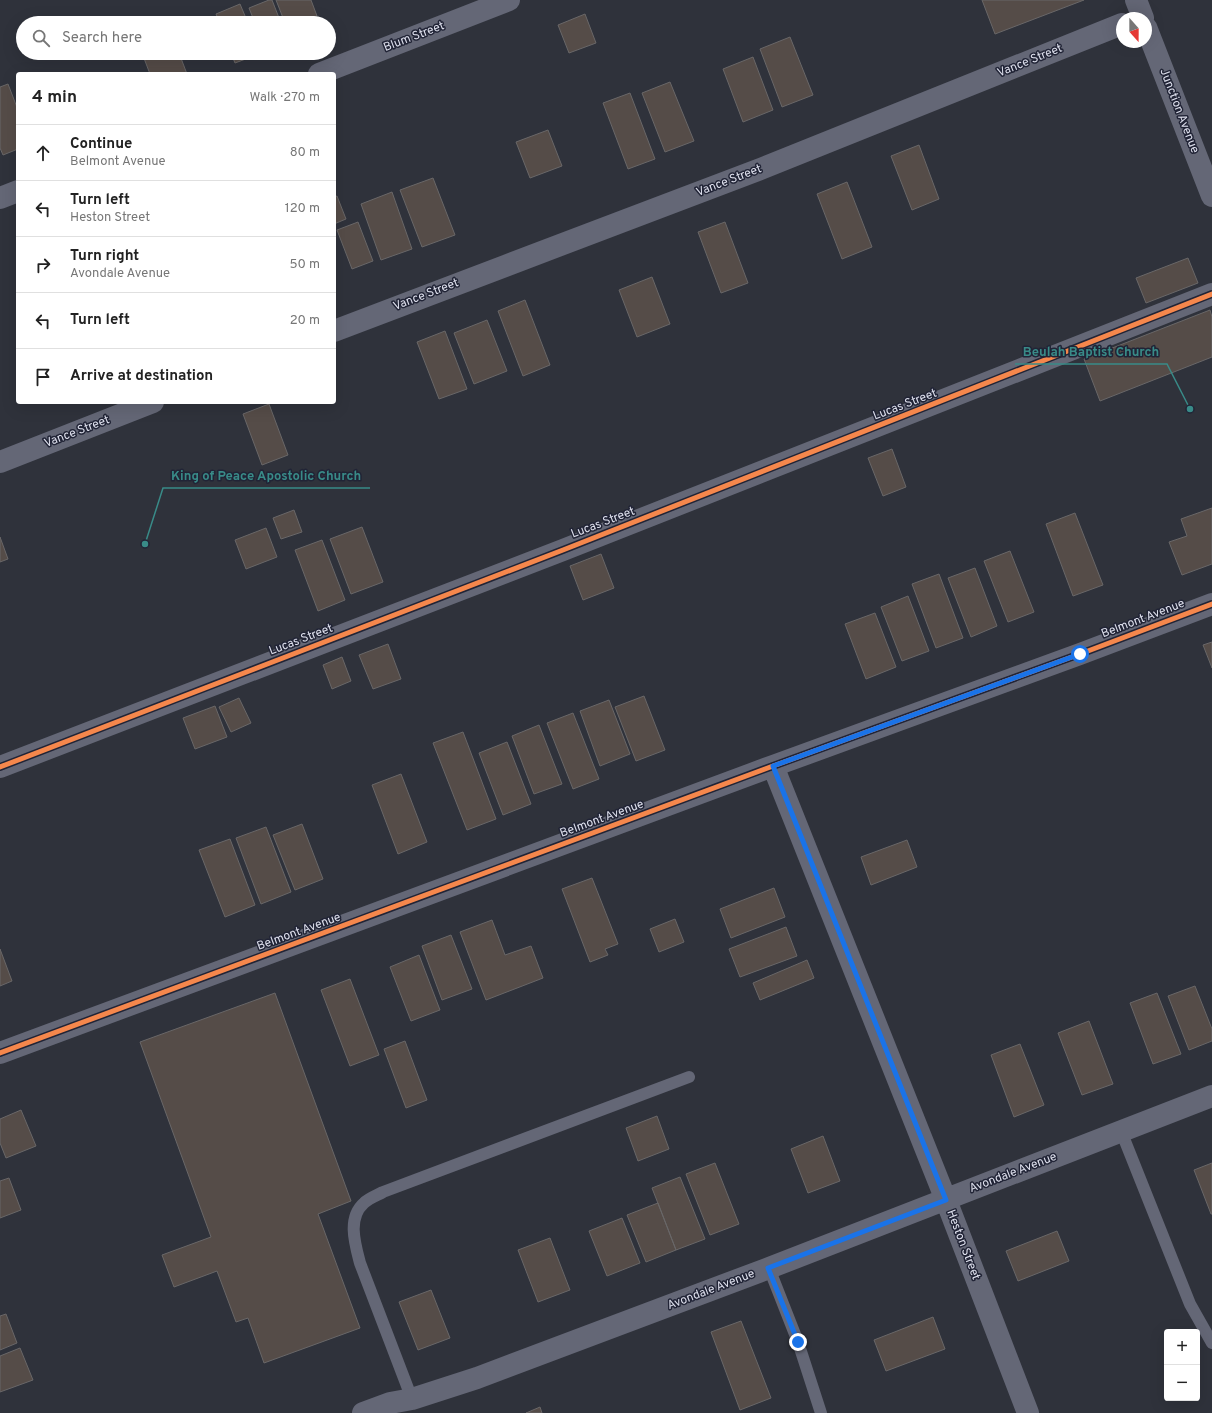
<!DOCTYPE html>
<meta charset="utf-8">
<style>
:root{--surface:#fff;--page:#f6f6f6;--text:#222;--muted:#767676;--line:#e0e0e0}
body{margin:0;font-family:Overpass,sans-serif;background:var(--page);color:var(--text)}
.controls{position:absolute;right:12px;bottom:12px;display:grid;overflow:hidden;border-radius:4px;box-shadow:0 4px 16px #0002}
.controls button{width:36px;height:36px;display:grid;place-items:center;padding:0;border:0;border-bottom:1px solid var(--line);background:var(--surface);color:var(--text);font:20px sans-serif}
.compass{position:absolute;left:1116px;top:12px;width:36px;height:36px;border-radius:50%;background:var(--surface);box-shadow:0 4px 16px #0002;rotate:159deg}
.stop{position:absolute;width:12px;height:12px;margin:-9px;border:3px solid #1a73e8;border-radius:50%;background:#fff}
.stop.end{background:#1a73e8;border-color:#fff;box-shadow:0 1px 4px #0008}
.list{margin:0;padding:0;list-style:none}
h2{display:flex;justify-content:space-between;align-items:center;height:52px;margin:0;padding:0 16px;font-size:17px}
h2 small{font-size:13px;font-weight:400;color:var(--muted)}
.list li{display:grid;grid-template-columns:26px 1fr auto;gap:12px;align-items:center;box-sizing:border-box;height:56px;padding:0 16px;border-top:1px solid var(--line)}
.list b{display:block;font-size:15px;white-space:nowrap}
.list p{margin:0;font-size:13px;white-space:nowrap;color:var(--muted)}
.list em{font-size:13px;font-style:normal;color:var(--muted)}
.icon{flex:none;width:22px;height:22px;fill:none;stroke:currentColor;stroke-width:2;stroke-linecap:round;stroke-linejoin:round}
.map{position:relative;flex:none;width:1212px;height:1413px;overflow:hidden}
.search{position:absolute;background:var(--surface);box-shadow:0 4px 16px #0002;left:16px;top:16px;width:320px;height:44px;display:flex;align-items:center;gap:10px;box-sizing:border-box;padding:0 14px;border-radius:22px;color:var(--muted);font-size:15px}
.panel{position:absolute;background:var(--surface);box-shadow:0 4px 16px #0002;left:16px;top:72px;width:320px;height:332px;border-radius:4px}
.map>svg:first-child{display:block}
.building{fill:#554c48;stroke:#696768}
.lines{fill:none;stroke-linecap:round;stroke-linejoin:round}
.lane{stroke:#646776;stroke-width:12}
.street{stroke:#646776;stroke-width:22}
.cycleway-casing{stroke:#212436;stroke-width:8}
.cycleway{stroke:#f5874c;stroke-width:5}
.route{stroke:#1a73e8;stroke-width:5}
.labels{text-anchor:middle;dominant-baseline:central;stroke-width:3;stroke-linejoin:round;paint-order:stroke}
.street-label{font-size:12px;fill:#dfe1ee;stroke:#212436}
.leader{fill:none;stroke:#398b88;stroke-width:1.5}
.callout-dot{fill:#398b88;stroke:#212436;stroke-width:1.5}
.callout-label{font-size:13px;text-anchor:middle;font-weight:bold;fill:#398b88;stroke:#212436;stroke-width:3;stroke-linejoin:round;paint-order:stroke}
</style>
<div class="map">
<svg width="1212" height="1413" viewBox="0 0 1212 1413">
<rect width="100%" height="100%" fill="#2f323b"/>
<path class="building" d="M269,0H272L281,23H255L249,8Z
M276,0H311L317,16L299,23H285Z
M982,0H1084L995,34Z
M240,4L248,23H220L216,14Z
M585,14L596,43L569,53L558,25Z
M790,37L813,95L782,107L760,49Z
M142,53H179L187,74H150Z
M231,53H259V54L235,63Z
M753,57L773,110L743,122L723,69Z
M670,82L694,141L665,152L642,93Z
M8,84L18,110V149L3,155L0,148V87Z
M630,93L655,159L628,169L603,103Z
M548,130L562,166L530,178L516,142Z
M919,145L939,199L912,210L891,156Z
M433,178L455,235L422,247L400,190Z
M847,182L872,247L842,259L817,194Z
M392,192L412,249L381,260L361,204Z
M337,196L346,219L334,224V197Z
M358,222L373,261L352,269L337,230Z
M725,222L748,283L721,293L698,232Z
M1188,258L1198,283L1146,303L1136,278Z
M652,277L670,324L637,337L619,290Z
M525,300L550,365L523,376L498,311Z
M1210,310L1212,317V357L1100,401L1084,359Z
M487,320L507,371L474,384L454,333Z
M445,331L467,389L439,399L417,342Z
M269,404L288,455L262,465L243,414Z
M892,449L906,487L883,496L868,458Z
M1212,508V564L1182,575L1169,542L1187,536L1181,519Z
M294,510L302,532L281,539L273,518Z
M1075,513L1103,585L1073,596L1046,524Z
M362,527L383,582L351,594L330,539Z
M266,528L277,557L246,569L235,540Z
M0,537L8,559L0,562Z
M322,540L345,600L318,611L295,550Z
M1010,551L1034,612L1008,622L984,561Z
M601,554L614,588L583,600L570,566Z
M975,568L997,626L971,637L948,578Z
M939,574L963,638L936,648L912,584Z
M908,596L929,651L902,661L881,607Z
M875,613L896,667L866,679L845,624Z
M1212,642V668L1203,645Z
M388,644L401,679L373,689L359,655Z
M342,657L351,681L332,689L323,665Z
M644,696L665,750L636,761L615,707Z
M239,698L251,723L231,732L219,707Z
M609,700L630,754L600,766L580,711Z
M215,706L227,737L195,749L183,718Z
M573,713L599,779L573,789L547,723Z
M539,725L562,784L534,794L512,736Z
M463,732L496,819L467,830L433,743Z
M507,742L531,804L503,815L479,753Z
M401,774L427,842L398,854L372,785Z
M302,824L323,879L295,890L273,835Z
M266,827L291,892L261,904L236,838Z
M230,839L255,905L225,917L199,850Z
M907,840L917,867L871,885L861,857Z
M592,878L618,944L605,949L608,955L590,962L562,889Z
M774,888L785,917L731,938L720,909Z
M675,919L684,942L659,952L650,929Z
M492,920L505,955L531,946L543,978L486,1000L460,932Z
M786,927L797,956L740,977L729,949Z
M451,935L472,989L442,1000L422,946Z
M0,949L12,981L0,986Z
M419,955L440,1010L411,1021L390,967Z
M807,960L814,978L760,1000L753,983Z
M350,979L379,1055L350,1066L321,990Z
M1195,986L1212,1029V1041L1189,1050L1168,996Z
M275,993L351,1201L318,1214L360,1328L264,1363L248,1318L236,1322L217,1271L174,1287L162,1255L211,1237L140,1042Z
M1157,993L1181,1054L1153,1064L1130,1003Z
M1089,1021L1113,1084L1082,1095L1058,1033Z
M405,1041L427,1100L406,1108L384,1049Z
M1020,1044L1044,1105L1014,1117L991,1055Z
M21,1110L36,1146L6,1158L0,1143V1119Z
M657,1116L669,1149L638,1161L626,1128Z
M823,1136L840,1181L808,1193L791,1149Z
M715,1163L739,1224L710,1235L686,1174Z
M1212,1163V1214H1211L1194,1170Z
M680,1177L705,1239L676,1250L652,1188Z
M9,1178L21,1210L0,1218V1181Z
M658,1203L676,1250L646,1262L627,1215Z
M622,1218L640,1263L607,1276L589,1231Z
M1057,1231L1069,1261L1018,1281L1006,1251Z
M550,1238L570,1290L538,1302L518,1250Z
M431,1290L450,1338L418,1350L399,1302Z
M6,1314L17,1343L0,1350V1316Z
M933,1317L945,1349L886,1371L874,1340Z
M741,1321L771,1398L740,1410L711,1332Z
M20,1348L33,1380L0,1392V1356Z
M540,1407L542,1413H526Z"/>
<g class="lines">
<path class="lane" d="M1121,1131L1190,1304L1212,1343
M769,1268L798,1342L821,1413
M412,1399L360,1263C355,1244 347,1218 364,1203C369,1198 378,1195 383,1192L689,1077"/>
<path class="street" d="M1136,0L1143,18
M1146,27L1212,196
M319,74L509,0
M0,198L18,191
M334,331L763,168L1122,24
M0,462L153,402
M773,766L946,1200L1028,1413
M0,767L563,550L1212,294
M0,1053L773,766L1080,654L1212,604
M363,1413L390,1403L412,1399L477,1378L769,1268L1212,1096"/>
<defs>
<path id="cycleway" d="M0,767L563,550L1212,294
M0,1053L773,766L1080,654L1212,604"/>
</defs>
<use href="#cycleway" class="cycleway-casing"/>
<use href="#cycleway" class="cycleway"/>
</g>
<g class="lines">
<path class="route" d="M798,1342L768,1268L946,1200L773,766L1080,654"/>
</g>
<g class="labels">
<g class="street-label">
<text transform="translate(414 37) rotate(-21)">Blum Street</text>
<text transform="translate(1030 61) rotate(-22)">Vance Street</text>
<text transform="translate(1179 111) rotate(69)">Junction Avenue</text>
<text transform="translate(729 181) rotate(-21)">Vance Street</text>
<text transform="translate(426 295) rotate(-21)">Vance Street</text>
<text transform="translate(905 405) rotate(-21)">Lucas Street</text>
<text transform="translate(77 432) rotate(-21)">Vance Street</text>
<text transform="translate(603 523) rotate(-21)">Lucas Street</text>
<text transform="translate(1143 619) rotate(-21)">Belmont Avenue</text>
<text transform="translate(301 640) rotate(-21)">Lucas Street</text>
<text transform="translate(602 819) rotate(-20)">Belmont Avenue</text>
<text transform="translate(299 932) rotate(-20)">Belmont Avenue</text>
<text transform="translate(1013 1173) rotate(-21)">Avondale Avenue</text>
<text transform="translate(963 1245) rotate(69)">Heston Street</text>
<text transform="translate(711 1290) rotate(-21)">Avondale Avenue</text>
</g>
</g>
<path class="leader" d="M1190 409L1167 364H1015M145 544L163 488H370"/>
<g class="callout-dot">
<circle cx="1190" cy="409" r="4"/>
<circle cx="145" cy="544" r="4"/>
</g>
<g class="callout-label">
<text x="1091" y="356">Beulah Baptist Church</text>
<text x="266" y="480">King of Peace Apostolic Church</text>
</g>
</svg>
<div class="controls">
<button>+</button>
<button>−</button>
</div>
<svg class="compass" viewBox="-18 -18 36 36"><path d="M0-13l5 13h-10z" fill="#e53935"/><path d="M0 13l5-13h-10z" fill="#767676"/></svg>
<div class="stop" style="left:1080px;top:654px"></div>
<div class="stop end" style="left:798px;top:1342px"></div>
<div class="search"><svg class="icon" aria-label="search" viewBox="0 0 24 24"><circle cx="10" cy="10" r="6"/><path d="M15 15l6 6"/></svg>Search here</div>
<section class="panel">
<h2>4 min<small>Walk · 270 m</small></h2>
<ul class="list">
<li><svg class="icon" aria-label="ahead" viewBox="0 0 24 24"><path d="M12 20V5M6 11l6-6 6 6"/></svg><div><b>Continue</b><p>Belmont Avenue</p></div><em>80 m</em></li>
<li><svg class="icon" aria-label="left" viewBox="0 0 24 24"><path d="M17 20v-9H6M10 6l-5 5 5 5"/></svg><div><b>Turn left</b><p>Heston Street</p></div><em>120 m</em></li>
<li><svg class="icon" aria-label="right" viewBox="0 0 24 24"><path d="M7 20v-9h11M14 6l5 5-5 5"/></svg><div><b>Turn right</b><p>Avondale Avenue</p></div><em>50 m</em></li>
<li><svg class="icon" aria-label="left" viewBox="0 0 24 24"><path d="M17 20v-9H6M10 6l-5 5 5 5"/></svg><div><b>Turn left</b></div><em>20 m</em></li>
<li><svg class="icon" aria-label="arrive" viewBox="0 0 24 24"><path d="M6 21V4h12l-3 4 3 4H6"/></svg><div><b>Arrive at destination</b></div></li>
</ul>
</section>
</div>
